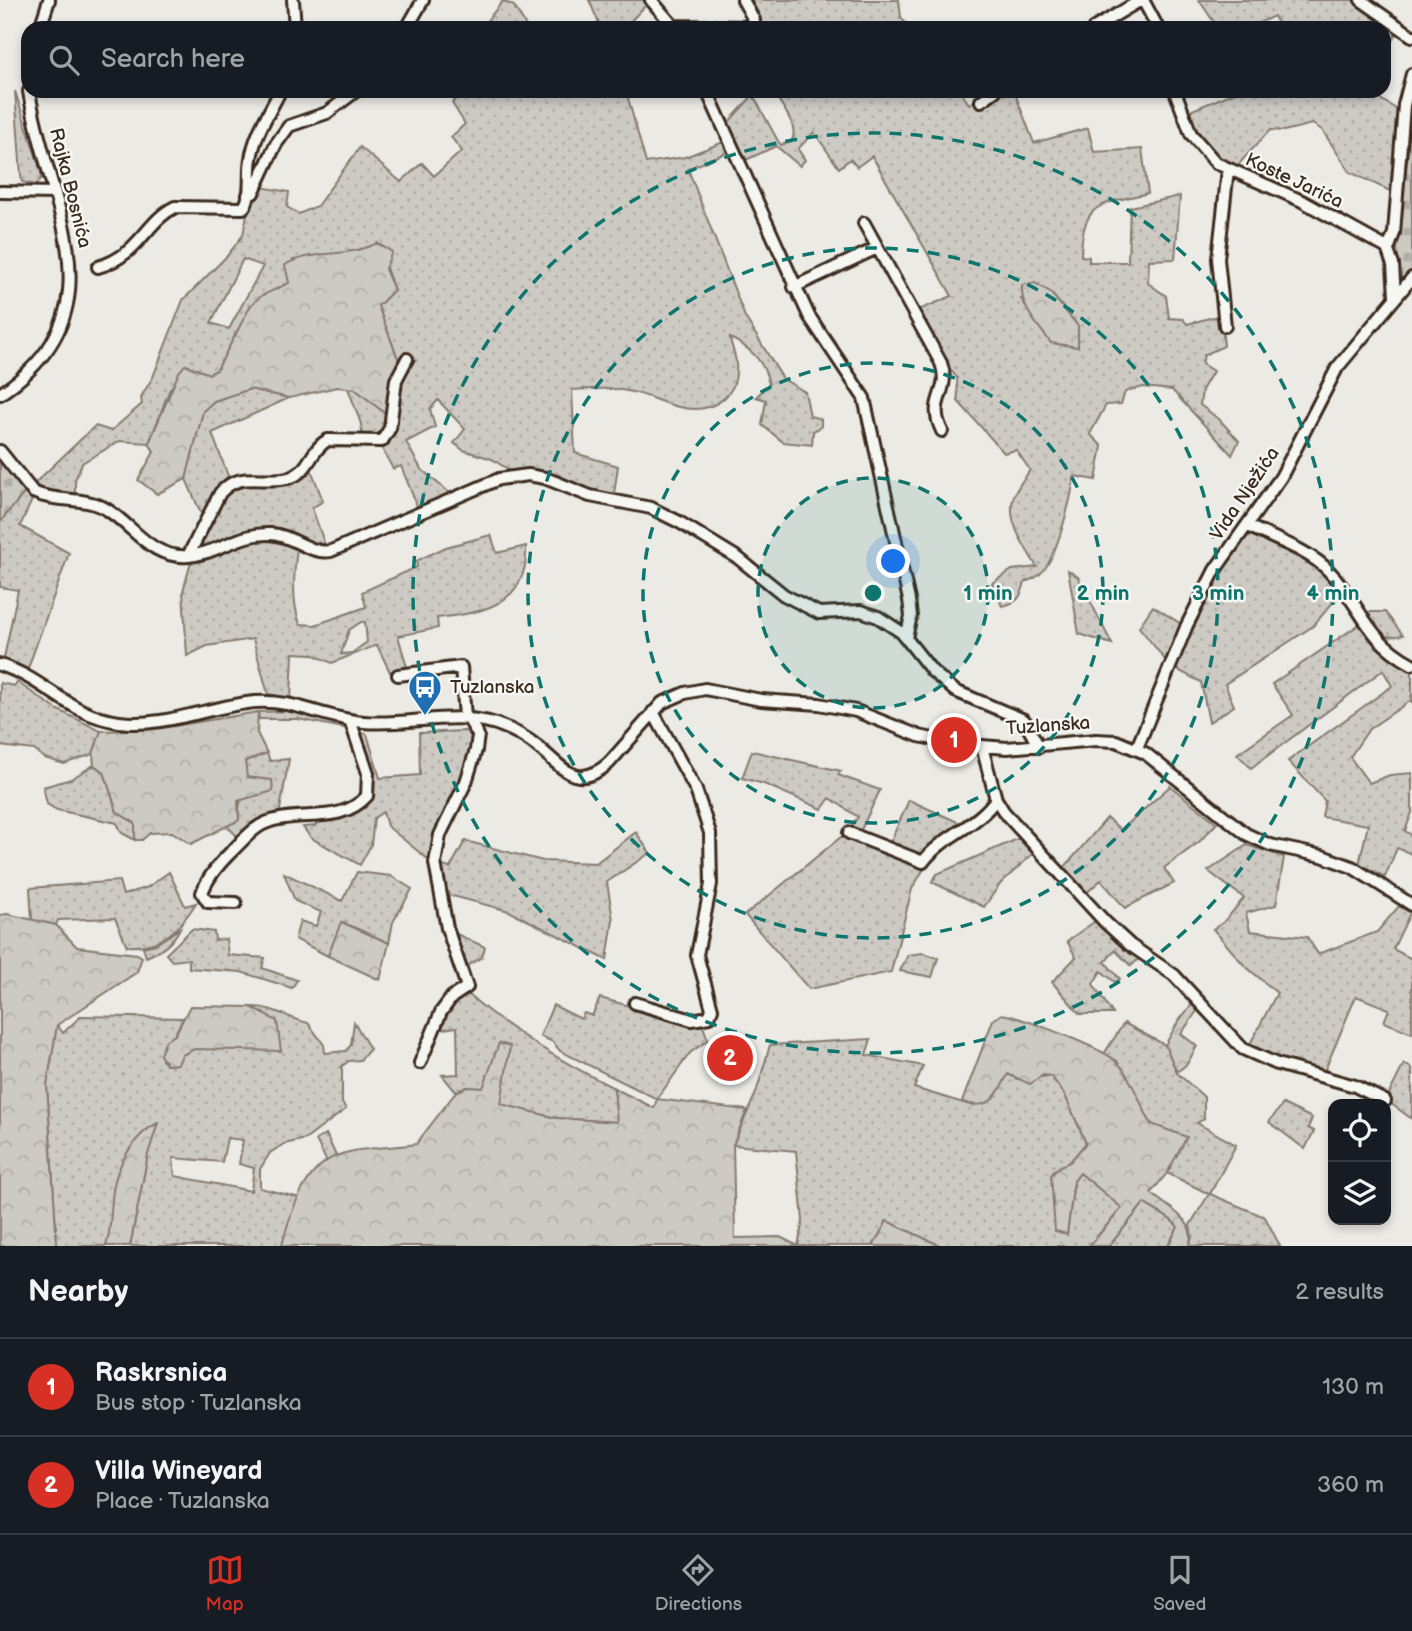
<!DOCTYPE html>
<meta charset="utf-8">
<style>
:root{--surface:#171b24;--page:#242831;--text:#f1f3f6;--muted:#9ea1a6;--line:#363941;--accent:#d93025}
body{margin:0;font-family:"Balsamiq Sans",sans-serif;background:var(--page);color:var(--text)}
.controls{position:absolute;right:21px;bottom:21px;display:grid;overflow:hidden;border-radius:14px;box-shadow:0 4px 10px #0003}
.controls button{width:63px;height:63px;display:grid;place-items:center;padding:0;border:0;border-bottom:2px solid var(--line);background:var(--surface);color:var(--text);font:35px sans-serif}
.you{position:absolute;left:894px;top:562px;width:24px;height:24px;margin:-18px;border:5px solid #fff;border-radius:50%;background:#1a73e8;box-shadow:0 0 0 10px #1a73e833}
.badge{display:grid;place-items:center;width:46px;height:46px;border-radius:50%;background:var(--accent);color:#fff;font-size:23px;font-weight:700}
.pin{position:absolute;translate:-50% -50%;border:4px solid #fff;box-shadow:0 2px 7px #0006}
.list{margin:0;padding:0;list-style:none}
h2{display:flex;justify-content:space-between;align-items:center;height:91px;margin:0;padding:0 28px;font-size:30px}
h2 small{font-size:23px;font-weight:400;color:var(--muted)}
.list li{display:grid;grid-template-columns:46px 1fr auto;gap:21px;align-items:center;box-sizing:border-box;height:98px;padding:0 28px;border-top:2px solid var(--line)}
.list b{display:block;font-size:26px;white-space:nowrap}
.list p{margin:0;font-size:23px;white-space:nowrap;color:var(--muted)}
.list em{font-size:23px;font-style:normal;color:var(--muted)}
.icon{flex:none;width:38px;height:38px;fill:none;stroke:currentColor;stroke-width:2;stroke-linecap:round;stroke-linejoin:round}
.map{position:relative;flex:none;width:1412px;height:1246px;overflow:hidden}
.search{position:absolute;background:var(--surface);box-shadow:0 4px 10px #0003;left:21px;right:21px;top:21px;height:77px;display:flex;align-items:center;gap:18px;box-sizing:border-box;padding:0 24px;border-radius:21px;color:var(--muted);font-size:26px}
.sheet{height:287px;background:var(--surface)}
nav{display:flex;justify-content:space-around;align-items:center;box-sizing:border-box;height:98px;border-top:2px solid var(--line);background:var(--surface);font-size:19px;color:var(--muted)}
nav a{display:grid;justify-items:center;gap:4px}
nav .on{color:var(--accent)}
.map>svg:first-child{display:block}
.grass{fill:url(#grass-dots);stroke:#847a71;stroke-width:2;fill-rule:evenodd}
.forest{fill:url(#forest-crowns);stroke:#847a71;stroke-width:2}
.cemetery{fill:url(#cemetery-stones);stroke:#847a71;stroke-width:2}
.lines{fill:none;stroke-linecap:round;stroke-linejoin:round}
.minor-casing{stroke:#3b2a1e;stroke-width:16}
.minor{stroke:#f6f6f2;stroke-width:10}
.ring{fill:none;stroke:#0f766e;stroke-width:3.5;stroke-dasharray:12 9}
.labels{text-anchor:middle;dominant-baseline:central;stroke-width:5;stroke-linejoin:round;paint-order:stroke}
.street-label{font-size:19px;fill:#3b2a1e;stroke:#f6f6f2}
.poi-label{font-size:19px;fill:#3b2a1e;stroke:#f6f6f2;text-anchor:start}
.centre{fill:#0f766e;stroke:#f6f6f2;stroke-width:3.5}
.ring-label{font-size:21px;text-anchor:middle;font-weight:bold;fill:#0f766e;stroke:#f6f6f2;stroke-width:5;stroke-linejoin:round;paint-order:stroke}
</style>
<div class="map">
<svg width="1412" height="1246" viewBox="0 0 1412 1246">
<defs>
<pattern id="grass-dots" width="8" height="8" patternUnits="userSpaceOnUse" patternTransform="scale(1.75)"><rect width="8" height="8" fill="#cdcac4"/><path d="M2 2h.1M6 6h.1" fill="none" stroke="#b1aea8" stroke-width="1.8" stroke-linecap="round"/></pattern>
<pattern id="forest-crowns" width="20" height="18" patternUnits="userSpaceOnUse" patternTransform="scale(1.75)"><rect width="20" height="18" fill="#cdcac4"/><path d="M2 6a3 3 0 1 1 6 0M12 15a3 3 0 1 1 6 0" fill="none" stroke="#b1aea8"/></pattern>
<pattern id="cemetery-stones" width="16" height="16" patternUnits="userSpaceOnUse" patternTransform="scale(1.75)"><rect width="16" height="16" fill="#cdcac4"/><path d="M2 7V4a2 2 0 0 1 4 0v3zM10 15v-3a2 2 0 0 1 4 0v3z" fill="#b1aea8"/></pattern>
</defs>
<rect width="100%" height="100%" fill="#ebeae5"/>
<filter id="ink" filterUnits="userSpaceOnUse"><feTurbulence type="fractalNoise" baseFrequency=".0143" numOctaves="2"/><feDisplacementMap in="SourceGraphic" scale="14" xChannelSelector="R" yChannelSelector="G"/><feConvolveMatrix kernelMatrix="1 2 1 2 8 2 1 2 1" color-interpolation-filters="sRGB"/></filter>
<g filter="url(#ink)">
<path class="grass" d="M589,0H644L648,3L624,28H601Z
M750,0H899L901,17L909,28H757L755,9Z
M1199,0H1352L1398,30L1385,54L1384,28H1280L1274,16L1248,28H1218Z
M503,1L514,6L527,28H481Z
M15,91L41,172V179L36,185L22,182L21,175Z
M465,91H626L646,163L685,157L726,141L730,151L688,169L745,317L783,379L805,392L810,416L821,419V427L813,431L812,445L783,442L762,425L766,400L756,397L769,384C764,361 751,348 730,338C731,346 736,355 736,364C739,397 711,415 679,407C663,404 648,395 632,392C612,387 592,389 572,390L575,453L618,466L614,494L597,495L559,475L512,472L492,459L463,450L454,443L465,429L438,400L430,409L435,427L406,442L421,469L453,496L419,511L401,466L393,469L380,445L400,384L415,360L407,354L400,364L378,306L394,290L377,243C359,253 315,257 293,260L289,283L251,305L217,370L209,374L186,365L169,391L149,443L120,441L82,463L75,480V496L44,491L34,484L95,426L111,431L142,404L141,397L153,377L183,300L227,256L243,235L248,209L261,187L289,192L287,207L299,214L317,206L360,147L401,182L422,163L434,176L462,151L451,137L465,124L452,103ZM243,259L263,266L229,329L211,323Z
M773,91H960L969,104L976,100L980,106L1002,91H1014L1034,143L1088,128L1094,152L1142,149L1148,193C1101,205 1082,200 1081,256L1089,257V262H1128L1130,207L1180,196L1175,259L1149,260L1148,283L1166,296L1169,318L1183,319L1187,324L1221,315L1224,346L1204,355L1202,364L1213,371L1202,390L1200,405L1219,419L1239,441L1232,455L1172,390L1143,387L1125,392L1121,404L1106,405L1090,434L1102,446L1096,480L1074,476C1072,497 1056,561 1040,574C1036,578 1030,580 1025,582C1021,597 1018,603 1002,606L992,583L1012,570L1037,567C1026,548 1007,523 1013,499C1015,489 1025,478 1030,470L1016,450L1004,453L958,401L957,378L944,361L919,310L952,296L872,156L857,167L850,159L839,168L814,132L798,149L805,160L800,166L776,146L746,160L728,123L753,95L778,141L781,145L791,142C801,128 780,104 773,91ZM1050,292L1078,326L1051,343L1021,299Z
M1238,91H1368L1399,111L1390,191L1350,172L1322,130L1312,124L1284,131L1270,130L1236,167C1210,156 1198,138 1185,113Z
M348,388L355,389L386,414L383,434L363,439L361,424Z
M250,389L289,398L212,433L228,476L214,492L203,518L186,479L203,411L214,401Z
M311,469L323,501L312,508L326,548L274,528L253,530L205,546L200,545C208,528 216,498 233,488C241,483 251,486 260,486C279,485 296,482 311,469Z
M26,491L32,500L20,526L69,553L27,671L4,658L18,590L0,587V522Z
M491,535L497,553L526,546C529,604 484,613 437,618L438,628L398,636L407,667L390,672L377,645L332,663L312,654L293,653L291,698L268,694L253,639L207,646L187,656L183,591L191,562C236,546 249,533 297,547C294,573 291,600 300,624L315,625L366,607L362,592L417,567L416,561L446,547ZM361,622H365L367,642L352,653L341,654L349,630Z
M1252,535L1315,566L1340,594L1313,626L1225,684L1234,706L1209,722L1201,682L1174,668L1216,581L1246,537Z
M1068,570L1078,577L1112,644L1079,634Z
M1153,606L1181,624L1166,661L1139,627Z
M1366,612H1385L1403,635C1377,640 1378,634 1366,612Z
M1360,624L1375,646L1412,671V703L1410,701L1369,729L1350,757L1369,783L1390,775L1412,773V812L1405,831L1412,835V854L1397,848L1385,877L1359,864L1368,825L1322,817L1325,801L1288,761L1392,686L1383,670L1251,768L1237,754L1293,715L1272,684Z
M17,682L56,709L101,731L93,754L64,764L45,758L34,750L0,746V683L14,686Z
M293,711L344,726V728L298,719H259L258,712Z
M464,731L470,732L474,739L462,780L435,835L430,861L387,826L383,812L374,818L371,845L360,865L311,838L303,827L315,826L320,819L342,818L371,801L374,777L358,732L367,734L380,778L420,775L419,733Z
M752,751L841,771L838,775L880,790L859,834L850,828L858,817L830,798L822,809L764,784L742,778Z
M267,753L270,761L289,759L279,815L239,838L227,826L239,820C237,797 248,783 245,761Z
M94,765L104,772L117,812L135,823V840L122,833L117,823L57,810L47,804L43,787L71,779Z
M1170,786L1217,823L1199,842L1164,868L1174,883L1125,908L1101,880L1085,894L1063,869L1107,818L1121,830Z
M909,800L962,824L919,857L889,845Z
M636,832L650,853L607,882L613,920L607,960L509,911L445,894L439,865L450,868L465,841L543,861L596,863Z
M841,837L925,867L912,889L891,972L809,989L745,915Z
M1022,837L1037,850L1001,883L984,907L932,882L937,874Z
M1247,845L1284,857L1276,905L1246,913L1250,931L1307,937L1318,954L1377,932L1399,906L1410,913L1393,949L1412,959V1033L1384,1022L1389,1009L1356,996L1324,1072L1276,1060L1249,1046L1277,993L1244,965L1213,929L1224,922L1244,898L1208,871Z
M169,872L185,906L196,903C179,930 162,948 127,946L115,918L58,920L56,925L32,920L30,888L119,881L123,895L148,887Z
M357,872L391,876L412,889L393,922L389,943L342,922L328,956L295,939L300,921L316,926L321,912L295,901L284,873L342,901Z
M1097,920L1121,944L1141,957L1131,966L1115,950L1105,962L1120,979L1115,982L1101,971L1093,984L1113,1014H1080L1052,982L1076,957L1067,941Z
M192,929L214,932L215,940L226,939L228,955L265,958L262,968L297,980L292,988L241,972L189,968V959L172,961L166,954Z
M452,932L485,947L482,957L467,966Z
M923,953L938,958L932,977L900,971L908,955Z
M468,994C512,1033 562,1062 614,1088L617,1122L556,1118L500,1104L510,1047L483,1088L467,1087L456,1092L442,1075L458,1074L457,1027L436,1030L456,998Z
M600,998L703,1026L708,1040L690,1053L657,1099L560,1051L553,1042L540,1036L553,1005L581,1019L584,1013L592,1016Z
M251,1007C276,1007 284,1017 308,1023L324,1045L325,1053L346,1051L351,1045L354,1022L370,1049L360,1060L349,1061L342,1066V1103L346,1109L306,1139L284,1144L270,1153L260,1169V1188L300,1198L282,1246H130L148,1154L113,1189V1223L106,1246H57L47,1085L57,1025L63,1033L81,1016L183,1018L162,1060L167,1065L177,1064L181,1055L194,1049H227L269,1016ZM227,1138L243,1140L239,1164L254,1168L251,1191L175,1176L173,1158L222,1162Z
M1124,1023L1165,1045L1177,1073L1204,1097V1119L1197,1123L1236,1145L1210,1194L1265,1217L1280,1246H1189L1192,1237L1190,1225L1209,1194L1167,1173L1186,1137L1151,1124L1117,1061L1104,1054Z
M871,1039L866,1055L923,1066L914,1088L973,1106L1008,1074L1017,1079L1051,1076L1065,1095L1086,1143L1070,1162L1054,1170L1067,1234L1074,1181L1080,1173L1122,1208L1089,1246H941L887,1221L873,1246H798L803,1220L796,1151L733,1145L756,1093L770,1045Z
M1404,1064L1412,1068V1119L1386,1100Z
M1283,1104L1312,1118L1308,1128L1314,1131L1305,1149L1269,1122Z
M326,1134L336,1156L327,1162L316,1140Z
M1144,1203C1155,1212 1170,1216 1178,1227L1168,1246H1109Z"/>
<path class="forest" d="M377,243L392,252L385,269L394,290L378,306L400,364L388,389L386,414L355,389L337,387L289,398L250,389L214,401L203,411L186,479L157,494L138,480L154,452L149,443L179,372L185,365L209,374L217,370L251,305L261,296L289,283L285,265C312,249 350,258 377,243Z
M1035,283L1050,292L1078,326V347L1051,343C1038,325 1020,308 1022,285Z
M258,712L257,733L267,753L245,761L247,777L272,780L273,791L238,801L239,820L191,844L172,832L150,833L142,840H135V823L117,812L104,772L94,765L93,754L101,731L156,729Z
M7,914L56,925L77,947L137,954L142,957L137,972L57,1025L47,1085L57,1246H0V915Z
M341,922L389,943L380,980L328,956Z
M180,928C172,944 163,950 146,957L143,947L156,944Z
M1193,1003L1199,1008L1181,1034L1197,1046L1187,1064L1177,1072L1165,1045L1178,1022Z
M190,1006L251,1007L277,1021L281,1051L194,1049L182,1055L178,1064L167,1065L160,1055L166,1040L175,1035Z
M1002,1014C1021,1017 1105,1049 1117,1062C1130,1075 1142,1107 1151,1124L1187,1137L1167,1173L1151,1193C1168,1208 1198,1220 1189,1246H1168L1178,1227C1170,1216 1155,1211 1144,1203L1109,1246H1089L1122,1208L1080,1173L1074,1181L1067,1234L1055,1231L1051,1175L1060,1166L1070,1162L1086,1143L1065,1095L1051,1076L1043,1075L1030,1084L1008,1074C997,1097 989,1111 962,1102L993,1020Z
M499,1043L510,1046L501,1104L556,1118L617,1122L614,1088L654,1108L657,1099L747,1110L733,1145L735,1238L780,1237L798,1246H282C289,1216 304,1169 336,1156C359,1147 391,1148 416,1144L456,1092L467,1087L483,1088Z
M158,1123L148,1154L130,1246H106C112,1227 110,1210 113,1191C116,1166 135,1133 158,1123Z
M887,1221L941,1246H873Z"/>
<path class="cemetery" d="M1412,118V275L1409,280L1400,277L1397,249Z
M0,459L26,491L0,522Z"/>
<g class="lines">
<defs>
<path id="minor" d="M293,0L295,28
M651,0L675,28
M1143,0L1158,28
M1361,0L1412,36
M673,26L753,27L754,20L743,0
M40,28L49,0
M407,28L423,0
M1094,28L1141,0
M707,91L809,316L864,398L909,600L911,616L906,638
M1175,91L1191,134L1216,163L1302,201L1387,248L1393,265L1395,296
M981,101L995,91
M0,192L55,193
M248,195L253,193L276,144L289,126L327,113L356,91
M864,223L941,363C952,393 926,399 942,431
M1388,250L1394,233L1404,105L1412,74
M98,267C140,255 146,221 175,207L243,208C253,198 248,173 251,159C255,133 269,114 280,91
M794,287L877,248
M1225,326L1218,259L1228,169
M0,394C126,309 46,204 29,91
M0,451L33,492C56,503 84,496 106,509C134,526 151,559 188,556C217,554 240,532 271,534C293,535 310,555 331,551L499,479L528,475L545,478L590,496L651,508L679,522L738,558L784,595L819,613L861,611L878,617L901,632L932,671L955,691L1024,720L1039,747
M1248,526C1274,539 1309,550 1329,571C1363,607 1364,638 1412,664
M188,556L220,493C240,470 262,484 288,478C310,473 310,449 328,440L382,441L390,428L396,380L407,359
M0,665C46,679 68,715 119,722C164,728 210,706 255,702C294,699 326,719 364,722C409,726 453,710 496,724C511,729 526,737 538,747C563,767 576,792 609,763L662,703L685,693L705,689L761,700L819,704L856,711L919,736L957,744L1007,748L1096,740L1116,741L1145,753L1246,834L1270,845L1322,856L1352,867L1412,905
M398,675L461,667L465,717
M982,747L996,799L1004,812L1105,922L1130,945L1174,975L1243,1049L1277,1064L1355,1086L1385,1101
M1137,748L1187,625L1215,570L1281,477L1337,368L1412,278
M849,833L923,862C942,836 977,827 996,799
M236,903L208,902L202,893C207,878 219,864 230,853C242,842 253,827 268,822C301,810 341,825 367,796L368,773L350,720
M635,1003L692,1020L709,1017L712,1009L697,955L711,884L710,833L696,790L653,712
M420,1063L441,1012L452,997L467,987L447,928L435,863L440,835L466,782L476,750L478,735L468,718"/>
</defs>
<use href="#minor" class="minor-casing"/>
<use href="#minor" class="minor"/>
</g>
</g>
<circle cx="873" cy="593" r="115" fill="#0f766e" fill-opacity=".12"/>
<g class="ring">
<circle cx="873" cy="593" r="115"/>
<circle cx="873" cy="593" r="230"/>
<circle cx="873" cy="593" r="345"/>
<circle cx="873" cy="593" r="460"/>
</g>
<defs>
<symbol id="bus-pin" viewBox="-11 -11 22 30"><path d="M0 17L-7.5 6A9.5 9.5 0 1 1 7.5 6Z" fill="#1f6fb2" stroke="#f6f6f2"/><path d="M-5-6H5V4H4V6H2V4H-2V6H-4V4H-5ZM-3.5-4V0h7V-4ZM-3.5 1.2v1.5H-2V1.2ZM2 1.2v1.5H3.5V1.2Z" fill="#fff"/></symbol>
</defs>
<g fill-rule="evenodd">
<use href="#bus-pin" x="406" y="668" width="38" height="52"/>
</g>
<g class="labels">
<g class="street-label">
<text transform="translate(1294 181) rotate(25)">Koste Jarića</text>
<text transform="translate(70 188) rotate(76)">Rajka Bosnića</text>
<text transform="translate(1245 494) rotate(-56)">Vida Nježića</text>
<text transform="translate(1048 726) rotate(-4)">Tuzlanska</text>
</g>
<g class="poi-label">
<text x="450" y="687">Tuzlanska</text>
</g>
</g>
<circle cx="873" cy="593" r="10" class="centre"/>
<g class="ring-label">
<text x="988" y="600">1 min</text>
<text x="1103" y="600">2 min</text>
<text x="1218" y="600">3 min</text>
<text x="1333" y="600">4 min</text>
</g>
</svg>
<div class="controls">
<button><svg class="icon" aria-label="locate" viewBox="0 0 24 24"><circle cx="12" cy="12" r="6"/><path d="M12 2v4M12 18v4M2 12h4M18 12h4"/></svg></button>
<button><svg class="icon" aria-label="layers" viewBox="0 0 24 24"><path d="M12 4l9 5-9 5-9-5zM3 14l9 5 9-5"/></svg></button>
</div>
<div class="you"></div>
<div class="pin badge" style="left:954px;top:740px">1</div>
<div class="pin badge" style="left:730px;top:1058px">2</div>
<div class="search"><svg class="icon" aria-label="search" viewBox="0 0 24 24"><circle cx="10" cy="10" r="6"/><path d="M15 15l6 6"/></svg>Search here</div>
</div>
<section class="sheet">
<h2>Nearby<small>2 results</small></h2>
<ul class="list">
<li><span class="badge">1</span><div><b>Raskrsnica</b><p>Bus stop · Tuzlanska</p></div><em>130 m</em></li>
<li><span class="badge">2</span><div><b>Villa Wineyard</b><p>Place · Tuzlanska</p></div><em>360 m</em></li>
</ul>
</section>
<nav>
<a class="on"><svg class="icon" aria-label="map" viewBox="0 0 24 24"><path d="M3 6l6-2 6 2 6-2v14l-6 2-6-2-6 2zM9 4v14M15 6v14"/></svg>Map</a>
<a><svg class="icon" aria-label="directions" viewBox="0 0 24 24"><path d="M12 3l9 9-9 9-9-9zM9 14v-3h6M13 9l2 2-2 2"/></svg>Directions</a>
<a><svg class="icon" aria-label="saved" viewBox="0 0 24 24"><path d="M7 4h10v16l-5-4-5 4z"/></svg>Saved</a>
</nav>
